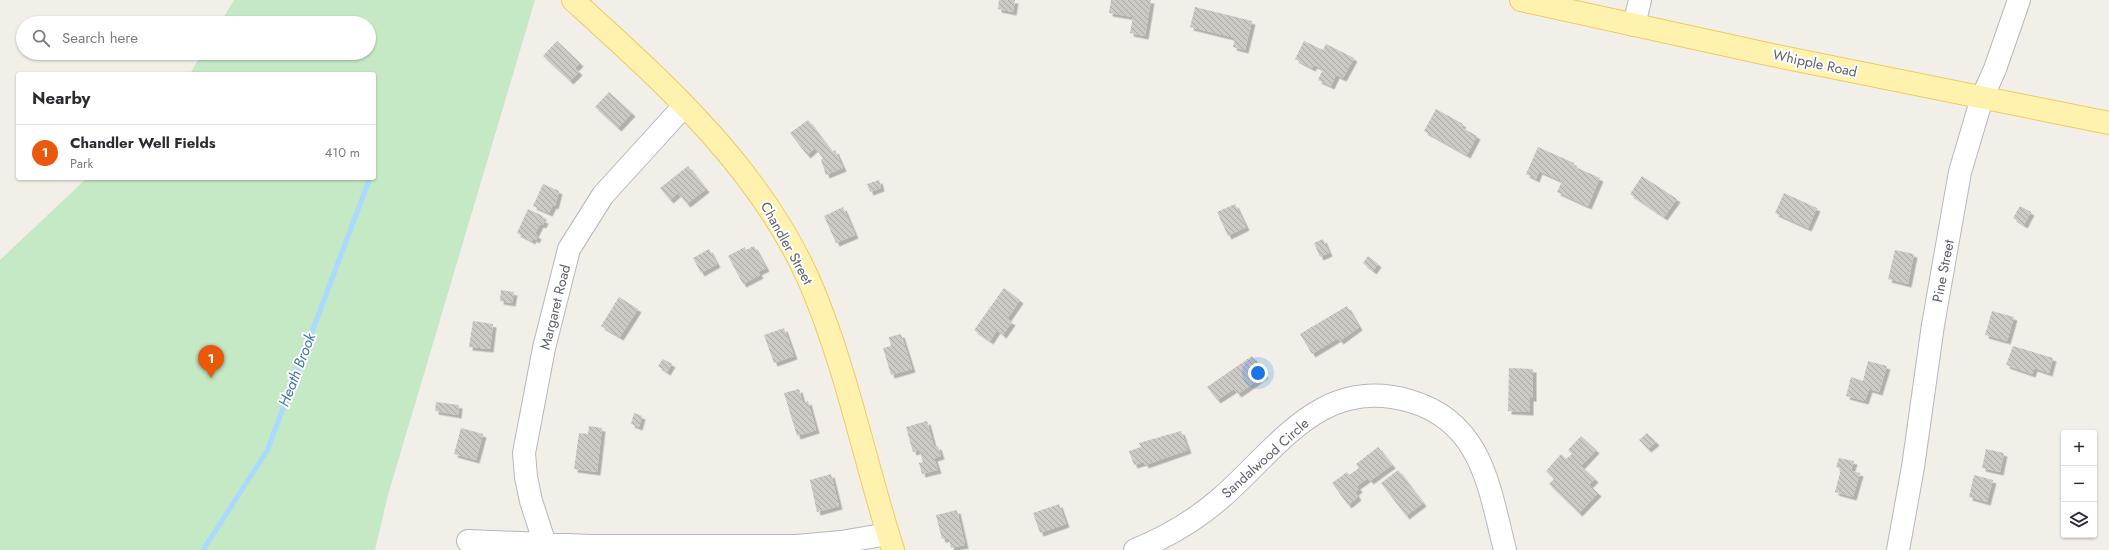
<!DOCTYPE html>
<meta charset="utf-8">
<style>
:root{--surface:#fff;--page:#f7f7f7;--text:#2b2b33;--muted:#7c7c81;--line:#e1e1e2;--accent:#ea580c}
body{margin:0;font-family:Jost,sans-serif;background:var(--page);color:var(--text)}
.controls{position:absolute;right:12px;bottom:12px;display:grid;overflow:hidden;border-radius:4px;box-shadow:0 1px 3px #0004}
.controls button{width:36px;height:36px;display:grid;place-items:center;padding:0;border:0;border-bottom:1px solid var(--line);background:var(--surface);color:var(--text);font:20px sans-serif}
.you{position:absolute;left:1258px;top:373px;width:14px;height:14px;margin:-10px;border:3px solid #fff;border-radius:50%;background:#1a73e8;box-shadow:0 0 0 6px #1a73e833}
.badge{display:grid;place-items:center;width:26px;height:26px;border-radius:50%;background:var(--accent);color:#fff;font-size:13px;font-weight:700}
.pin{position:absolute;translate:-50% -33px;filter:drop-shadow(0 1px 2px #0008)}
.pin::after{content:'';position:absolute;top:21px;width:14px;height:12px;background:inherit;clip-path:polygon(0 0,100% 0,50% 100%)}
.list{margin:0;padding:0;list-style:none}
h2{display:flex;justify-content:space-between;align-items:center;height:52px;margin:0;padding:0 16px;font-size:17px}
h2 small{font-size:13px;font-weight:400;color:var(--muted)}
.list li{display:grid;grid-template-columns:26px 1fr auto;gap:12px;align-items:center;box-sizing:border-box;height:56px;padding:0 16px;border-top:1px solid var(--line)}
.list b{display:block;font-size:15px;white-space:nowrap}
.list p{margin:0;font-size:13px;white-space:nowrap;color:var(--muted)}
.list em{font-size:13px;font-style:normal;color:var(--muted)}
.icon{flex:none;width:22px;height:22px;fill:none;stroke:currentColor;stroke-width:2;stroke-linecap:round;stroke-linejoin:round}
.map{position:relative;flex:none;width:2109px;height:550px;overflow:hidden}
.search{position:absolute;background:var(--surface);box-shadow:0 1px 3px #0004;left:16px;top:16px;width:360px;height:44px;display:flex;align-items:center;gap:10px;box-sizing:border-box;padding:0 14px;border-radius:22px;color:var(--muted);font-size:15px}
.panel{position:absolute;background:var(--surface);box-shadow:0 1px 3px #0004;left:16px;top:72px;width:360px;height:108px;border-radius:4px}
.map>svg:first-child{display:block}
.park{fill:#c5e8c5}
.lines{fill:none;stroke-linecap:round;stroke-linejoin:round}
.stream{stroke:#aadaff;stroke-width:5}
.building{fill:url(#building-back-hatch);filter:url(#shadow)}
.minor-casing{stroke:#b5b8bc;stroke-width:24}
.major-casing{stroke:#f2c960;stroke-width:24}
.minor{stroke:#fff;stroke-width:22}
.major{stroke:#fff2af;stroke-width:22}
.labels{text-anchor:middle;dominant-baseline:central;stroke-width:4;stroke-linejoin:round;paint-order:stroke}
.street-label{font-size:14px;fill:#5f6368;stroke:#fff}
.water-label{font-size:15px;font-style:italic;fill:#4174aa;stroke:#fff}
</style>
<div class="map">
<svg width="2109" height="550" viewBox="0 0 2109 550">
<defs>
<pattern id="building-back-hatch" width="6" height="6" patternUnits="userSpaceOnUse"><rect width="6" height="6" fill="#cccac5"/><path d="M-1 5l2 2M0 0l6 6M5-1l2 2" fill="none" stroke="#a9a8a4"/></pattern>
<filter id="shadow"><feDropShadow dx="3.5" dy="3.5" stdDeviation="0" flood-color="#0004"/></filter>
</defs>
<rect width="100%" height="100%" fill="#f1efe8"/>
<path class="park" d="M234,0H535L388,495L375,550H0V260L87,178H374V74H190L202,53H369V23H220Z"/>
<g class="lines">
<path class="stream" d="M203,550L267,451L370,178"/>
</g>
<path class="building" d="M999,0H1015L1013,12L998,9Z
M1111,0H1151L1145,36L1130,33L1133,17L1109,13Z
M1195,7L1252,21L1245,50L1233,47L1235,38L1190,27Z
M557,41L580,63L575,68L579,72L570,81L543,56Z
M1304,41L1323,50L1326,44L1354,58L1343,78L1336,75L1331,86L1318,80L1323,69L1314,65L1312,68L1295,59Z
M609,92L632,113L618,128L595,107Z
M1436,109L1463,124L1461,127L1477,136L1467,155L1424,131Z
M808,120L832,152L835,150L843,168L826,175L821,160L823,158L815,148L807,155L790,133Z
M1538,147L1574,163L1573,166L1600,178L1588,206L1557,192L1562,181L1539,171L1536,179L1526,174Z
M688,166L706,189L687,204L678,193L670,200L660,188Z
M1642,176L1677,199L1664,217L1630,194Z
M879,180L881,188L870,192L867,184Z
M543,184L559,191L555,206L553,205L549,213L533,206Z
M1784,193L1817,208L1808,228L1775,213Z
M1235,204L1246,227L1228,236L1217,212Z
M2020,206L2031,212L2024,225L2013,218Z
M843,207L855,235L836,243L824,216Z
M528,209L543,216L542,219L545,220L543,225L540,224L535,234L538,236L536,240L533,238L532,241L517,233Z
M1323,239L1329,253L1320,257L1314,243Z
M754,246L766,268L758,272L760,275L743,284L728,256L745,247L746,250Z
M709,249L717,264L701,273L693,258Z
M1895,250L1914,254L1908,284L1888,279Z
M1368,256L1378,264L1373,271L1363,263Z
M1004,288L1020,300L1007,319L1012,322L1003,335L997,330L990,341L974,330Z
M501,290L514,292L512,303L500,301Z
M619,297L638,309L620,337L601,326Z
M1347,306L1359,327L1340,341L1338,338L1312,354L1300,334Z
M1992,311L2014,317L2007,341L1985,335Z
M473,321L493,324L490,349L469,347Z
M784,328L794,356L774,363L764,335Z
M901,334L912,369L891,375L883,348L891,346L889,337Z
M2013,346L2053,358L2049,373L2034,368L2032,374L2006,365Z
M1252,356L1265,375L1238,394L1234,389L1217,400L1207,387Z
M663,359L672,364L667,372L658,366Z
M1868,361L1887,366L1879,392L1869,389L1865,401L1846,396L1851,377L1863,381Z
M1509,368L1533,369V398H1530V412L1508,411Z
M799,389L803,403L808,401L816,430L797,436L784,393Z
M436,402L459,405L458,415L435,411Z
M634,413L642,416L639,427L631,424Z
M927,421L934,447L938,446L941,456L934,458L938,470L922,474L919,463L923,462L919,450L913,452L906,427Z
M589,426L602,428L597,472L574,469L579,433L588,434Z
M461,428L483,434L476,460L454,454Z
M1181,431L1188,450L1145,465L1144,462L1134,465L1129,451L1141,447L1139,443Z
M1647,433L1656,442L1648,449L1639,440Z
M1581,436L1596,450L1581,466L1595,479L1589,485L1598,493L1579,513L1549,484L1554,479L1546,471L1561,454L1566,459L1572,454L1568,450Z
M1378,447L1392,465L1370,481L1368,478L1357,486L1359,489L1355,492L1358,497L1348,505L1332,483L1347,472L1349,475L1359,468L1356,464Z
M1986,449L2004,453L2000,472L1982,468Z
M1839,458L1854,461L1851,471L1860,473L1853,497L1835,492L1841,469L1836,467Z
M1398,470L1423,503L1406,516L1381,483Z
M831,474L839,506L817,512L810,480Z
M1974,475L1993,480L1987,502L1969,497Z
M1059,504L1066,524L1040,533L1033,513Z
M957,510L965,545L951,548L949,538L942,539L936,515Z"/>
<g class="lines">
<defs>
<path id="minor" d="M1634,25L1640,0
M468,541L591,546H797L841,542L888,534
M545,544L531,501L526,477L524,453L544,348L569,249L603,195L684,106
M1135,550C1167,537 1196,520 1222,497C1279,447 1322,375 1410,401C1482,422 1489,487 1505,550
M1898,550L1913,467L1933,325L1960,172L1982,98L1995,69L2019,0"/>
<path id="major" d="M573,0C663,82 757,165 808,278C846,364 864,460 893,550
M1521,0L1772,55L2109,123"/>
</defs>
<use href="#minor" class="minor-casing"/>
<use href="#major" class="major-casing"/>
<use href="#minor" class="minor"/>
<use href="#major" class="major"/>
</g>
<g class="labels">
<g class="street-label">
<text transform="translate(1815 63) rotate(12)">Whipple Road</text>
<text transform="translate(787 243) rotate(61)">Chandler Street</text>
<text transform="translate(1943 271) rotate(-79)">Pine Street</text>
<text transform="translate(555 307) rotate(-76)">Margaret Road</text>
<text transform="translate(1265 458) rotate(-42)">Sandalwood Circle</text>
</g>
<g class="water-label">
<text transform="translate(297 370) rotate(-69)">Heath Brook</text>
</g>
</g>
</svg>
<div class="controls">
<button>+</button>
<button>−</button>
<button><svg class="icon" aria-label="layers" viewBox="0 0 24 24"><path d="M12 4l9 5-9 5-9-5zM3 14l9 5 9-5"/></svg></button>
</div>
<div class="you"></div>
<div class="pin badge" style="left:211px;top:378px">1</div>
<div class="search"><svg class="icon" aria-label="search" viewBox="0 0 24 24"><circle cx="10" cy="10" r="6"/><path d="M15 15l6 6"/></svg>Search here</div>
<section class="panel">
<h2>Nearby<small></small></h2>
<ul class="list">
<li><span class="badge">1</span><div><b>Chandler Well Fields</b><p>Park</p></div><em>410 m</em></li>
</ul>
</section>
</div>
